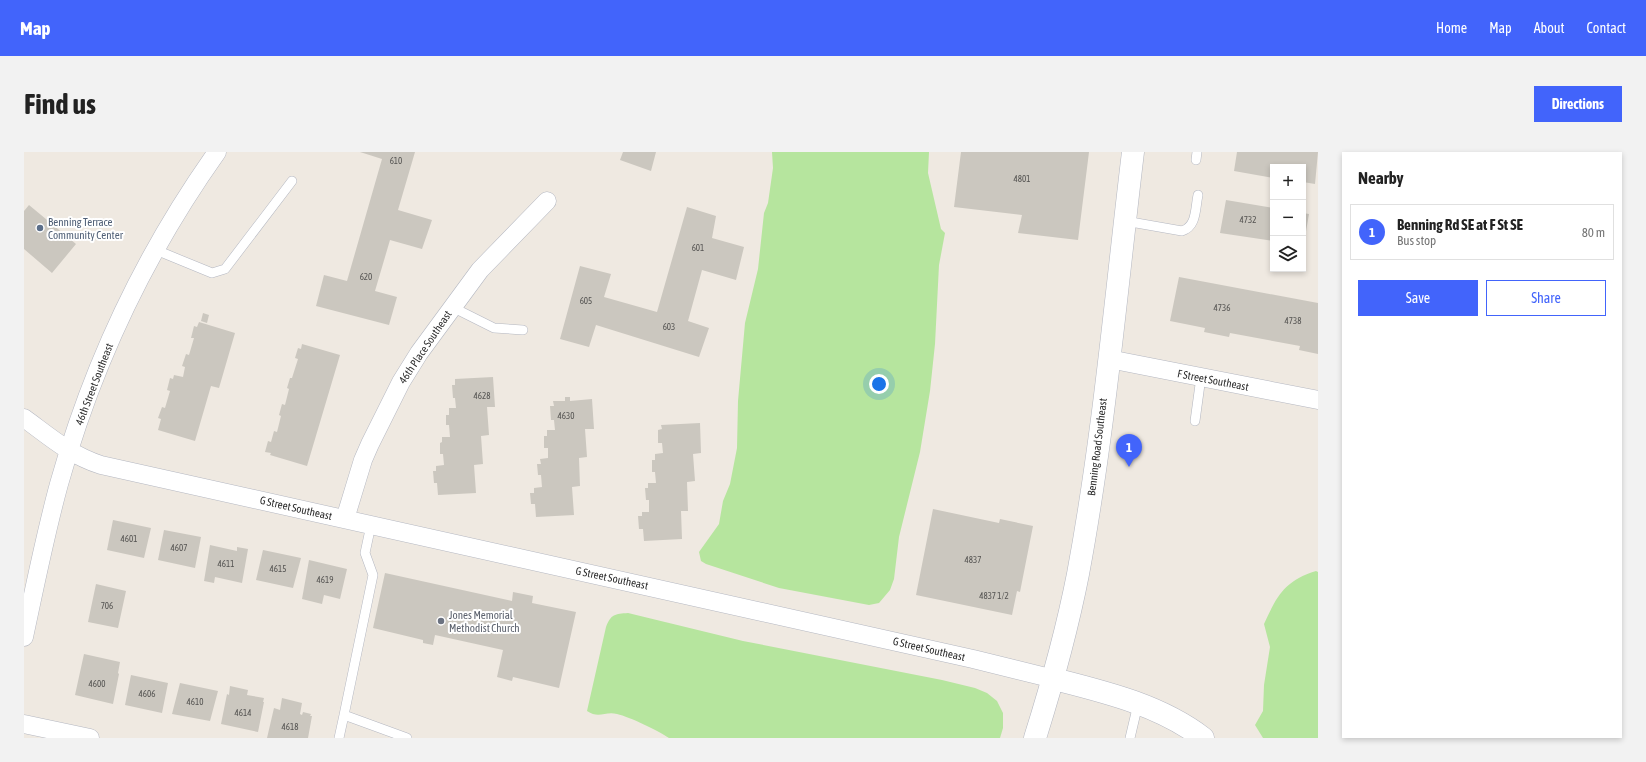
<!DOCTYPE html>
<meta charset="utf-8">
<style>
:root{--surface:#fff;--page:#f2f2f2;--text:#222;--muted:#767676;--line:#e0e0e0;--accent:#4264fb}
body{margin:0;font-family:"Asap Condensed",sans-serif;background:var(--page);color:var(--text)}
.controls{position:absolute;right:12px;top:12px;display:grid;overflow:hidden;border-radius:0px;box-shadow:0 2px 6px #0003}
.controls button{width:36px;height:36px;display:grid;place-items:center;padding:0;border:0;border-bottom:1px solid var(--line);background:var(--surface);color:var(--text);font:20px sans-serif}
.you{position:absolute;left:855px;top:232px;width:14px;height:14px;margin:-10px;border:3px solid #fff;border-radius:50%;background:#1a73e8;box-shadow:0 0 0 6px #1a73e833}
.badge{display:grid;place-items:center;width:26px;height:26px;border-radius:50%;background:var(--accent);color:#fff;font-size:13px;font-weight:700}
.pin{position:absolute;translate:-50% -33px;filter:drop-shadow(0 1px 2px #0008)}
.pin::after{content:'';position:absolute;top:21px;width:14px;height:12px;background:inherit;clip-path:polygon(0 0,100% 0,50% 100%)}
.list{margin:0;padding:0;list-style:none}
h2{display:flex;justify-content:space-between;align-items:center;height:52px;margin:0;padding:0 16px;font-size:17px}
h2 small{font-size:13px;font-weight:400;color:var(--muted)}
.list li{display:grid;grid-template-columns:26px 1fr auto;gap:12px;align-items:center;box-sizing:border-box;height:56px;margin:0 8px 8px;padding:0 8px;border:1px solid var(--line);border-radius:0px}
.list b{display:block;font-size:15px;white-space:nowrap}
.list p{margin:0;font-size:13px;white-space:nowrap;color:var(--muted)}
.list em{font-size:13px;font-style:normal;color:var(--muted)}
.actions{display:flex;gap:8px;padding:12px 16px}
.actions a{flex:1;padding:9px 0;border:1px solid var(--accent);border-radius:0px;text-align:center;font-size:14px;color:var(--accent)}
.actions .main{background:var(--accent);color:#fff}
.icon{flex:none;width:22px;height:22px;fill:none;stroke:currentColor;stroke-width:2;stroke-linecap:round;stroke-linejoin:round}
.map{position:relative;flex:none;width:1294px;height:586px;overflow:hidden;border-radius:0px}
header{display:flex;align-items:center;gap:24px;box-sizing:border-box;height:56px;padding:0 20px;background:var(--accent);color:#fff}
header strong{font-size:19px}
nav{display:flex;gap:22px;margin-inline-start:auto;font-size:14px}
.intro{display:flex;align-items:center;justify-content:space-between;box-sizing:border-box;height:96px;padding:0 24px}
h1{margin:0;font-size:28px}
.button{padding:10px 18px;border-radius:0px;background:var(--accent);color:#fff;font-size:14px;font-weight:700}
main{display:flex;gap:24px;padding:0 24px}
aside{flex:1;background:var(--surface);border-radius:0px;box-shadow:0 2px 6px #0003}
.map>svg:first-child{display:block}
.green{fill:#b6e59e}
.building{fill:#cbc7bf}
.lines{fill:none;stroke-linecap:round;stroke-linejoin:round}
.lane-casing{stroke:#b4b7c1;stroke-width:10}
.street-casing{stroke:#b4b7c1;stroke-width:19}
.secondary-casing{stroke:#b4b7c1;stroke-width:23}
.lane{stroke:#fff;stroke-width:9}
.street{stroke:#fff;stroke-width:18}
.secondary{stroke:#fff;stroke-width:22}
.service-dot{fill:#5c6f8a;stroke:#fff;stroke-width:1.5}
.worship-dot{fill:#6b7280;stroke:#fff;stroke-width:1.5}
.labels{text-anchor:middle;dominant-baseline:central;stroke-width:4;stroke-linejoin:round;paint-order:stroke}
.number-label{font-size:9px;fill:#555452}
.service-label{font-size:11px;fill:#4e5e75;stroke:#fff;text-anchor:start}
.street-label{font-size:11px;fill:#2e2e2e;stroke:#fff}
.worship-label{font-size:11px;fill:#5b616d;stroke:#fff;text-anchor:start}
</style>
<header>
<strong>Map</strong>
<nav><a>Home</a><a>Map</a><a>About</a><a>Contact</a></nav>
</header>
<div class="intro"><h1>Find us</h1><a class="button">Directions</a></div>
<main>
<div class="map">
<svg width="1294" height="586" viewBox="0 0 1294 586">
<rect width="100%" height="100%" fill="#efe9e1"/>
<path class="green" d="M748,0H905L904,21L917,77L921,81L915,113L911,192L906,239L896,300L875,385L870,427L866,438L855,451L845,453L755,436L682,412L677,409L675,400L695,372L699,349L706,332L713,296L714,249L721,171L734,117L740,61L744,51L749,16Z
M1292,419L1294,420V586H1239L1231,573L1239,559L1240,533L1246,495L1240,472C1253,444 1260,429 1292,419Z
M604,461L719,489L918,528L951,536L963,541L973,549L979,561V576L976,586H645C633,578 606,565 593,562C581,559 575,567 563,559L582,475C587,462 591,462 604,461Z"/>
<path class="building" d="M336,0H391L374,58L408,68L398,97L366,88L351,139L373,145L365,173L292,154L300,123L323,129L358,7Z
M599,0H632L627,19L596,8Z
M937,0H1065L1054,88L994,81L998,63L930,55Z
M1213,0H1294L1291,32L1279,30V15H1249V26L1210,19Z
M1202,48L1249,56V89L1196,81Z
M5,53L52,92L28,121L0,97V59Z
M663,55L692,64L688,86L720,95L712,128L678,118L664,169L685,176L675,205L572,173L565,195L536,187L556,114L587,122L580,145L633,160Z
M1279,61L1285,62L1280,91H1279Z
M1155,125L1294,151V202L1275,198L1276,194L1206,181L1205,185L1180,180L1181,176L1146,169Z
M179,161L185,163L183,171L177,169Z
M175,170L211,181L195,236L187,234L171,289L134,278L137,267L134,266L138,255L141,256L146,239L143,238L146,226L149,227L150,223L159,225L161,215L158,214L162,202L165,203L170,186H167L170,174L173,175Z
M278,192L316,203L283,314L246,303L247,301L241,300L244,289L247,290L250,279L253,280L257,264L255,263L258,252L261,253L265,237L263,236L266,226H268L274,207L271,206L274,196L277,197Z
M469,225L471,255H463L465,283L457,284L459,312L450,313L452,341L414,343L413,331H410L409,319H412V314L420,313L419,302H416V291L418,290V285H426L425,273H422V263H425V256H432L431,246H429L428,233H431V227Z
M541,245H546V249L568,247L570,277H561L563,305L555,306L556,334L548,335L550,363L512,365L511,352H507L506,341H510V336L518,335L517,323H514L513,312H517L516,307L524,306V296H520V284H523V278H531L530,268H527L526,254H530L529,249H541Z
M676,271L677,301L669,302L671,329L663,330L664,359H657L658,387L620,389L619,377H615L614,364H618V360H625V348H622L621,336H624V331H632L631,320H628V308H631V302L639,301L638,291H634V278L638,277L637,273Z
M909,357L975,371L976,367L1009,374L996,440L993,439L988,463L892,443Z
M89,368L127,376L120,406L83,398Z
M140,378L177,385L171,416L134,408Z
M186,393L213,399V395L224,397L218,431L191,425L190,431L180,429Z
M239,398L277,406L269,436L232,428Z
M285,408L323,417L316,447L300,443L298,452L278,447Z
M361,421L488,449L489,440L509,444L508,451L552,460L535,536L489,525L488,529L473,525L479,498L411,483L409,493L399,491V488L349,476Z
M72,432L102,439L94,476L64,470Z
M60,502L96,510L94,521L95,522L89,552L51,543Z
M107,523L144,531L138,561L101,553Z
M156,531L194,539L186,569L148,562Z
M206,534L224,538L223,543L240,546L239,550H240L234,580L197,572L203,542L205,543Z
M258,546L278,551L276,562L278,563L279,560L287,562L286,564H288L284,586H243L250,556L256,558Z"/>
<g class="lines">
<defs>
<path id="lane" d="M1172,8L1173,0
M1101,69L1158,79C1173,74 1171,57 1174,43
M132,98L188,121L201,117L268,29
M428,155L470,176L499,178
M1171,269L1177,225
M320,563L349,423L341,401L347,373
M315,586L320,563L383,586
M1106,586L1114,552"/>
<path id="street" d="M1085,207L1294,248
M0,266C26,285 46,303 77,313L949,507L1030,527
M321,367L339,308L346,292L377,230L395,201L456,118L523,49
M0,485C11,434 21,383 35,332C68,214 122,100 193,0
M0,572L66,586"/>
<path id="secondary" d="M1030,527C1081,540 1136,553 1179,586
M1011,586C1028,532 1043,478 1054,422C1080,283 1092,141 1109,0"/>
</defs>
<use href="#lane" class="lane-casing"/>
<use href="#street" class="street-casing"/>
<use href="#secondary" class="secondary-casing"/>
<use href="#lane" class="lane"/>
<use href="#street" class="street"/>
<use href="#secondary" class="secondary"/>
</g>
<circle class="service-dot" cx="16" cy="76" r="4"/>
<circle class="worship-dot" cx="417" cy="469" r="4"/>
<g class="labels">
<g class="number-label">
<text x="372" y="9">610</text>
<text x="998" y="27">4801</text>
<text x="1224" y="68">4732</text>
<text x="674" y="96">601</text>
<text x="342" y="125">620</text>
<text x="562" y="149">605</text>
<text x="1198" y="156">4736</text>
<text x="1269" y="169">4738</text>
<text x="645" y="175">603</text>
<text x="458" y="244">4628</text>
<text x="542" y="264">4630</text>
<text x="105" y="387">4601</text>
<text x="155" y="396">4607</text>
<text x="949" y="408">4837</text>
<text x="202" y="412">4611</text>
<text x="254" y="417">4615</text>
<text x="301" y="428">4619</text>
<text x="970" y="444">4837 1/2</text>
<text x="83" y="454">706</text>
<text x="73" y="532">4600</text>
<text x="123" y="542">4606</text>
<text x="171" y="550">4610</text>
<text x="219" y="561">4614</text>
<text x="266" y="575">4618</text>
</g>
<g class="service-label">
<text x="24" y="70">Benning Terrace<tspan x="24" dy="13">Community Center</tspan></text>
</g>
<g class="street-label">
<text transform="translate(401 195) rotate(-56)">46th Place Southeast</text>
<text transform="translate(1189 228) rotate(11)">F Street Southeast</text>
<text transform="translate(70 232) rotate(-69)">46th Street Southeast</text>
<text transform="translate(1073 295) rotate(-83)">Benning Road Southeast</text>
<text transform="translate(272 356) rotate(13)">G Street Southeast</text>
<text transform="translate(588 426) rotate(12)">G Street Southeast</text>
<text transform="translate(905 497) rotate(13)">G Street Southeast</text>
</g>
<g class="worship-label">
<text x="425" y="463">Jones Memorial<tspan x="425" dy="13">Methodist Church</tspan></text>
</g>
</g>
</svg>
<div class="controls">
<button>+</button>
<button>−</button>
<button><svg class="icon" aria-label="layers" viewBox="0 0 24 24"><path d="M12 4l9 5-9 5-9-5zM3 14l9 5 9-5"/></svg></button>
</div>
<div class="you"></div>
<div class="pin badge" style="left:1105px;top:315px">1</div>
</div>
<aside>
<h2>Nearby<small></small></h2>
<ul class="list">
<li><span class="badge">1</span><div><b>Benning Rd SE at F St SE</b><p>Bus stop</p></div><em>80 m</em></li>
</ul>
<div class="actions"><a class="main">Save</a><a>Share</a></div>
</aside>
</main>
